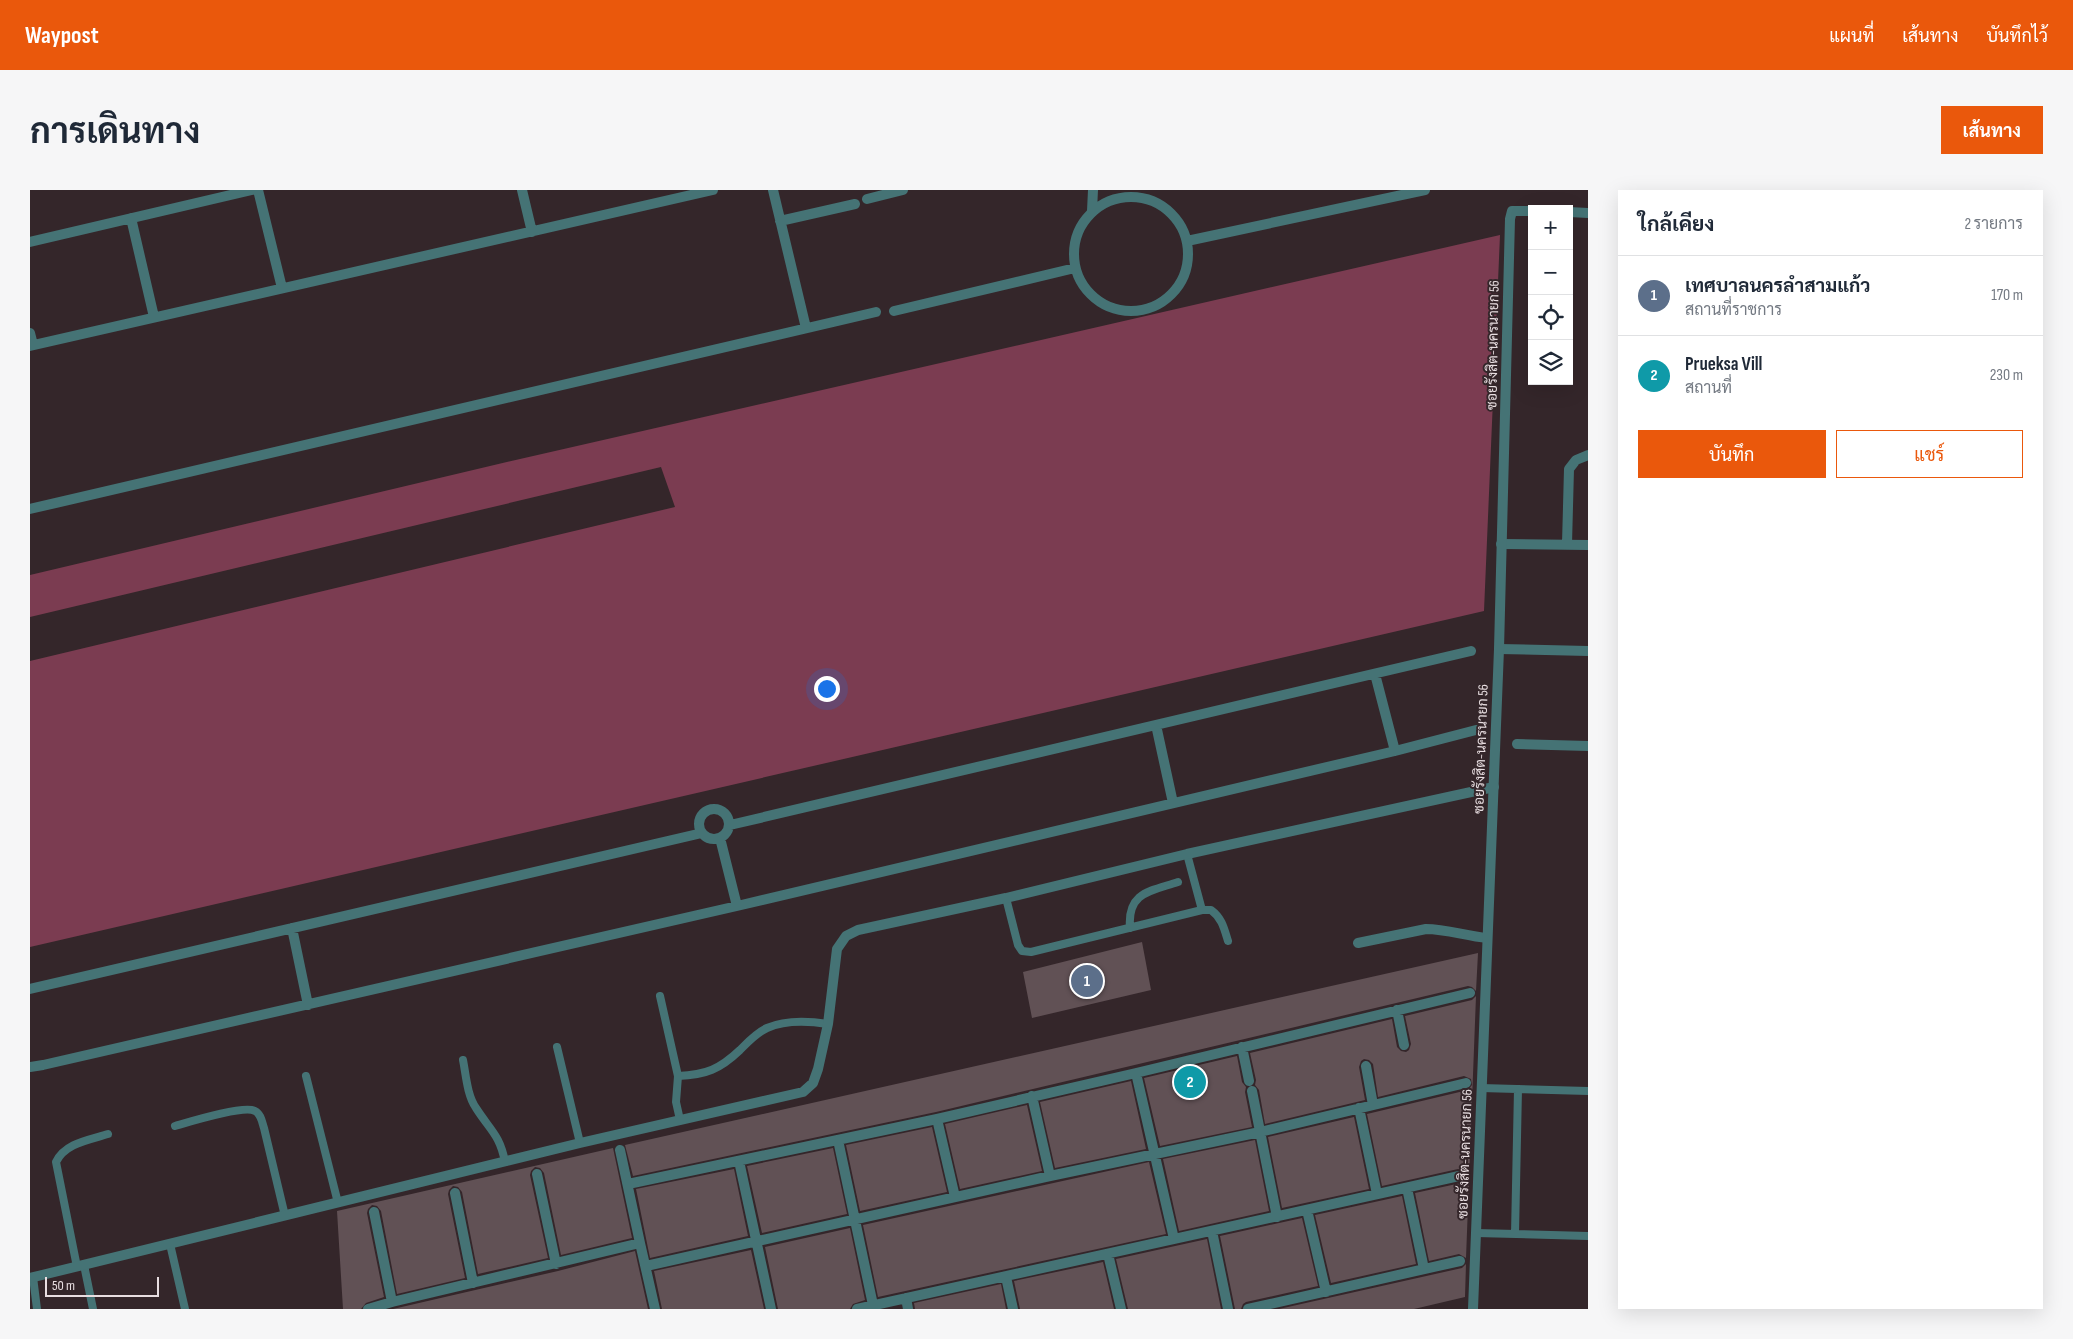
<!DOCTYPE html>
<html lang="th">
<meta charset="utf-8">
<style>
:root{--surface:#fff;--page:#f6f6f7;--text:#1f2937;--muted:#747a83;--line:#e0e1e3;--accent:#ea580c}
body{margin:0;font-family:"Sofia Sans Condensed",Sarabun,sans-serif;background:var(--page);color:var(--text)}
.controls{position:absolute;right:15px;top:15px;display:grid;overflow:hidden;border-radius:0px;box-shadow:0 5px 20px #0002}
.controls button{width:45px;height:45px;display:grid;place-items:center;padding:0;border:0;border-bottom:1px solid var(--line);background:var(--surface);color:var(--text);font:25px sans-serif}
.scale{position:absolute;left:15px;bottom:12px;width:114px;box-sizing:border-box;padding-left:5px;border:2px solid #e8dee1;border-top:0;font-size:14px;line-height:18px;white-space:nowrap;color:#e8dee1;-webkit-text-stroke:4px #34262a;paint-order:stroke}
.you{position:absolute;left:796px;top:498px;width:18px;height:18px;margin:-12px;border:4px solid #fff;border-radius:50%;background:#1a73e8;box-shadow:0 0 0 8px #1a73e833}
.badge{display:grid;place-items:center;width:32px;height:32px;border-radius:50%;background:var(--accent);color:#fff;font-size:16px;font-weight:700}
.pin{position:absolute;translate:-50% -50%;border:2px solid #fff;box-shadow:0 1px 5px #0006}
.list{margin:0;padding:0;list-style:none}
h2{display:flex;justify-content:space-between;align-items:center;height:65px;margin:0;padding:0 20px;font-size:21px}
h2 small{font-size:16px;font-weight:400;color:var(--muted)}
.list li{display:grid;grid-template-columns:32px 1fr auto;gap:15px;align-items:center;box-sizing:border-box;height:80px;padding:0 20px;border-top:1px solid var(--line)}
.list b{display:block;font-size:19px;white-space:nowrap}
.list p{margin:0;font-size:16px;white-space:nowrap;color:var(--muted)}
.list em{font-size:16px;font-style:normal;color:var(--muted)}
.actions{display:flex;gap:10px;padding:15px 20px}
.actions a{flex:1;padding:11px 0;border:1px solid var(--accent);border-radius:0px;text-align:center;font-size:18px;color:var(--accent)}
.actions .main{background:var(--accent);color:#fff}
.icon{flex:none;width:28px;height:28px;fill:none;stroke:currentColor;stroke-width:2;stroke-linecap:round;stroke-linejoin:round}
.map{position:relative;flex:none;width:1558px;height:1119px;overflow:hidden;border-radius:0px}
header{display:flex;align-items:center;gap:30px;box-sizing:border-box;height:70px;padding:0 25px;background:var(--accent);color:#fff}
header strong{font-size:24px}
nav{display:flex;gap:28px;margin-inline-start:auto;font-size:18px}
.intro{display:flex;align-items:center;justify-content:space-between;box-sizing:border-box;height:120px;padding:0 30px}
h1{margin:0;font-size:35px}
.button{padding:12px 22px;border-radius:0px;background:var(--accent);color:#fff;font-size:18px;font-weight:700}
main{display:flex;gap:30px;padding:0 30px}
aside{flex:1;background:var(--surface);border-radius:0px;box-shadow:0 5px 20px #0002}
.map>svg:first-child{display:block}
.green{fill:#7b3c51}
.building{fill:#615155}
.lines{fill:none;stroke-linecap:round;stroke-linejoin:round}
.service{stroke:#457375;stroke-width:8}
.minor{stroke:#457375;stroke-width:10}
.tertiary{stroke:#457375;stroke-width:10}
.labels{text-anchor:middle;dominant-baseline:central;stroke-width:4;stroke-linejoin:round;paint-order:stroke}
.street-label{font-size:14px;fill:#e8dee1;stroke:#34262a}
</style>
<header>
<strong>Waypost</strong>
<nav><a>แผนที่</a><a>เส้นทาง</a><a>บันทึกไว้</a></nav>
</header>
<div class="intro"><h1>การเดินทาง</h1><a class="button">เส้นทาง</a></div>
<main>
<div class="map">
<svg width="1558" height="1119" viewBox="0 0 1558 1119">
<rect width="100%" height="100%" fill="#34262a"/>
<path class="green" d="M1470,45L1454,421L0,757V471L645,317L631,277L0,427V385L490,269Z"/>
<path class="building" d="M1112,752L1121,800L1002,828L993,782Z
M1448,763L1446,801L1442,797L1438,796L906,922L603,986L595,955Z
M1446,806L1436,1068L1429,1064L1399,1071L1385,1003L1431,993L1435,989L1436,984L1432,980L1428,979L1352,996L1337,924L1438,900L1442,895L1441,889L1434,886L1348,907L1343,874L1339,870L1334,869L1331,871L1329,877L1335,910L1235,934L1229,900L1225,895L1226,890L1220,863L1362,829L1367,857L1371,861L1376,862L1379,860L1381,854L1375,826L1442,810Z
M1207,866L1212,892L1216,897L1215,902L1222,937L1130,956L1114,888Z
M1101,891L1116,959L1025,978L1010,912Z
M997,915L1012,981L930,999L915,934Z
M1324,927L1339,999L1252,1018L1238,947Z
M902,937L917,1002L830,1021L816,955Z
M1225,950L1239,1021L1149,1041L1133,969Z
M583,958L602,1048L531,1065L514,983L510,978L505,977L501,981L500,985L518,1068L448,1084L432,1002L428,997L423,996L419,1000L418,1004L435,1088L367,1104L351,1021L347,1016L342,1015L338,1019L337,1023L354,1107L336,1113L331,1119H313L307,1021Z
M803,958L817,1024L732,1043L717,976Z
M1119,972L1136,1044L848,1107L833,1035Z
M704,979L718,1046L620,1068L606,999Z
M1372,1006L1386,1074L1301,1093L1285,1025Z
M1272,1028L1288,1096L1216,1112L1213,1114L1211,1119H1205L1190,1046Z
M820,1038L835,1110L823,1114L820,1119H748L735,1057Z
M1177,1049L1191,1119H1098L1086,1069Z
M721,1060L734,1119H632L624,1081Z
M605,1061L618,1119H363L528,1081Z
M1073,1072L1084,1119H990L984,1091Z
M1436,1074L1435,1107L1384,1119H1249L1432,1078Z
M971,1094L976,1119H885L884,1113Z"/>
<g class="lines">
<path class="service" d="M1157,664L1172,720H1181C1192,728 1194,738 1198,751
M976,708L988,755L992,761L1001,762L1172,720
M1100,738C1097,702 1121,701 1148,692
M630,806L648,886
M527,857L550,953
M433,870C436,885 437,905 446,918C460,940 470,945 475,972
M276,886L308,1013
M1451,898L1558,901
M650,930L646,912L648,886C676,885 690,879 710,860C718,852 726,843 737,838C755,830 779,831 798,834
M145,936C159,932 214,915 225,921C231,924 232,932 234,938L255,1026
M1446,1043L1558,1046
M1485,1044L1488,899
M140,1054L155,1119
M54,1075L63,1119
M47,1077L26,972C35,953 59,950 78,944
M3,1087L7,1119"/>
<path class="minor" d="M228,0L252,98
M492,0L502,42
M743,0L776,138
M1044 64a57 57 0 1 1 114 0a57 57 0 1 1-114 0Z
M837,9L873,0
M1062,21L1063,0
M101,28L124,127
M750,31L825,14
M1157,51L1395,0
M0,52L222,0
M864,121L1045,78
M0,143L3,155
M0,156L683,0
M0,319L846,122
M1471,354L1558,355
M1537,354L1539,279L1546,270L1558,265
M1469,459L1558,461
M1345,484L1365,561
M1126,535L1143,613
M1487,554L1558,556
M669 634a15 15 0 1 1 30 0a15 15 0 1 1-30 0Z
M700,635L1441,461
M690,648L707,716
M262,738L278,815
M1328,753L1396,739C1416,739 1436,746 1457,748
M0,799L672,643
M1367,820L1374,855
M1212,857L1219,891
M1336,876L1343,915
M0,877L13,875L707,716L1365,561L1446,540
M1106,883L1144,1049
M1222,901L1247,1027
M1002,906L1020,986
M1329,918L1347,1004
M907,929L925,1007
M808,950L843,1115
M709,971L741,1119
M507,984L526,1074
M598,994L907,929L1106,883L1440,803
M1377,998L1394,1079
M425,1003L443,1093
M1277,1020L1296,1102
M344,1022L362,1112
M1182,1041L1198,1119
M610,1053L625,1119
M1078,1064L1091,1119
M616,1076L1020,986L1230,942L1436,893
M976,1087L983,1119
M0,1088L550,953L773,902L783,893L788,879L798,834L807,759L816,746L828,740L976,708L1157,664L1464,597
M876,1108L878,1119
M338,1119L362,1112L610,1053L590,960
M827,1119L1429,986
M1218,1119L1430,1071"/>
<path class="tertiary" d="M1539,22L1558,23
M1443,1119L1469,459L1480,29L1482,21H1502"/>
</g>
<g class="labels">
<g class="street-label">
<text transform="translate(1463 155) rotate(-89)">ซอยรังสิต-นครนายก 56</text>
<text transform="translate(1451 559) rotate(-88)">ซอยรังสิต-นครนายก 56</text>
<text transform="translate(1435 964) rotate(-88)">ซอยรังสิต-นครนายก 56</text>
</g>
</g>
</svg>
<div class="controls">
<button>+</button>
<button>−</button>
<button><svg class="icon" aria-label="locate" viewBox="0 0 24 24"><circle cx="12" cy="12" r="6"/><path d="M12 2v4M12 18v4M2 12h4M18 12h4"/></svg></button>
<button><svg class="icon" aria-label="layers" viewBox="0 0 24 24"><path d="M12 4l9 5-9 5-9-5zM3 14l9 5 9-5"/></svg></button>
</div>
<div class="scale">50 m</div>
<div class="you"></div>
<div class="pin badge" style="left:1057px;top:791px;background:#5c6f8a">1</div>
<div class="pin badge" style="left:1160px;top:892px;background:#0f9aa8">2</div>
</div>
<aside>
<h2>ใกล้เคียง<small>2 รายการ</small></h2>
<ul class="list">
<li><span class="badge" style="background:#5c6f8a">1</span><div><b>เทศบาลนครลำสามแก้ว</b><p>สถานที่ราชการ</p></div><em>170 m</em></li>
<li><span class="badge" style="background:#0f9aa8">2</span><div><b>Prueksa Vill</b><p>สถานที่</p></div><em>230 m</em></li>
</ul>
<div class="actions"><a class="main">บันทึก</a><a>แชร์</a></div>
</aside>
</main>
